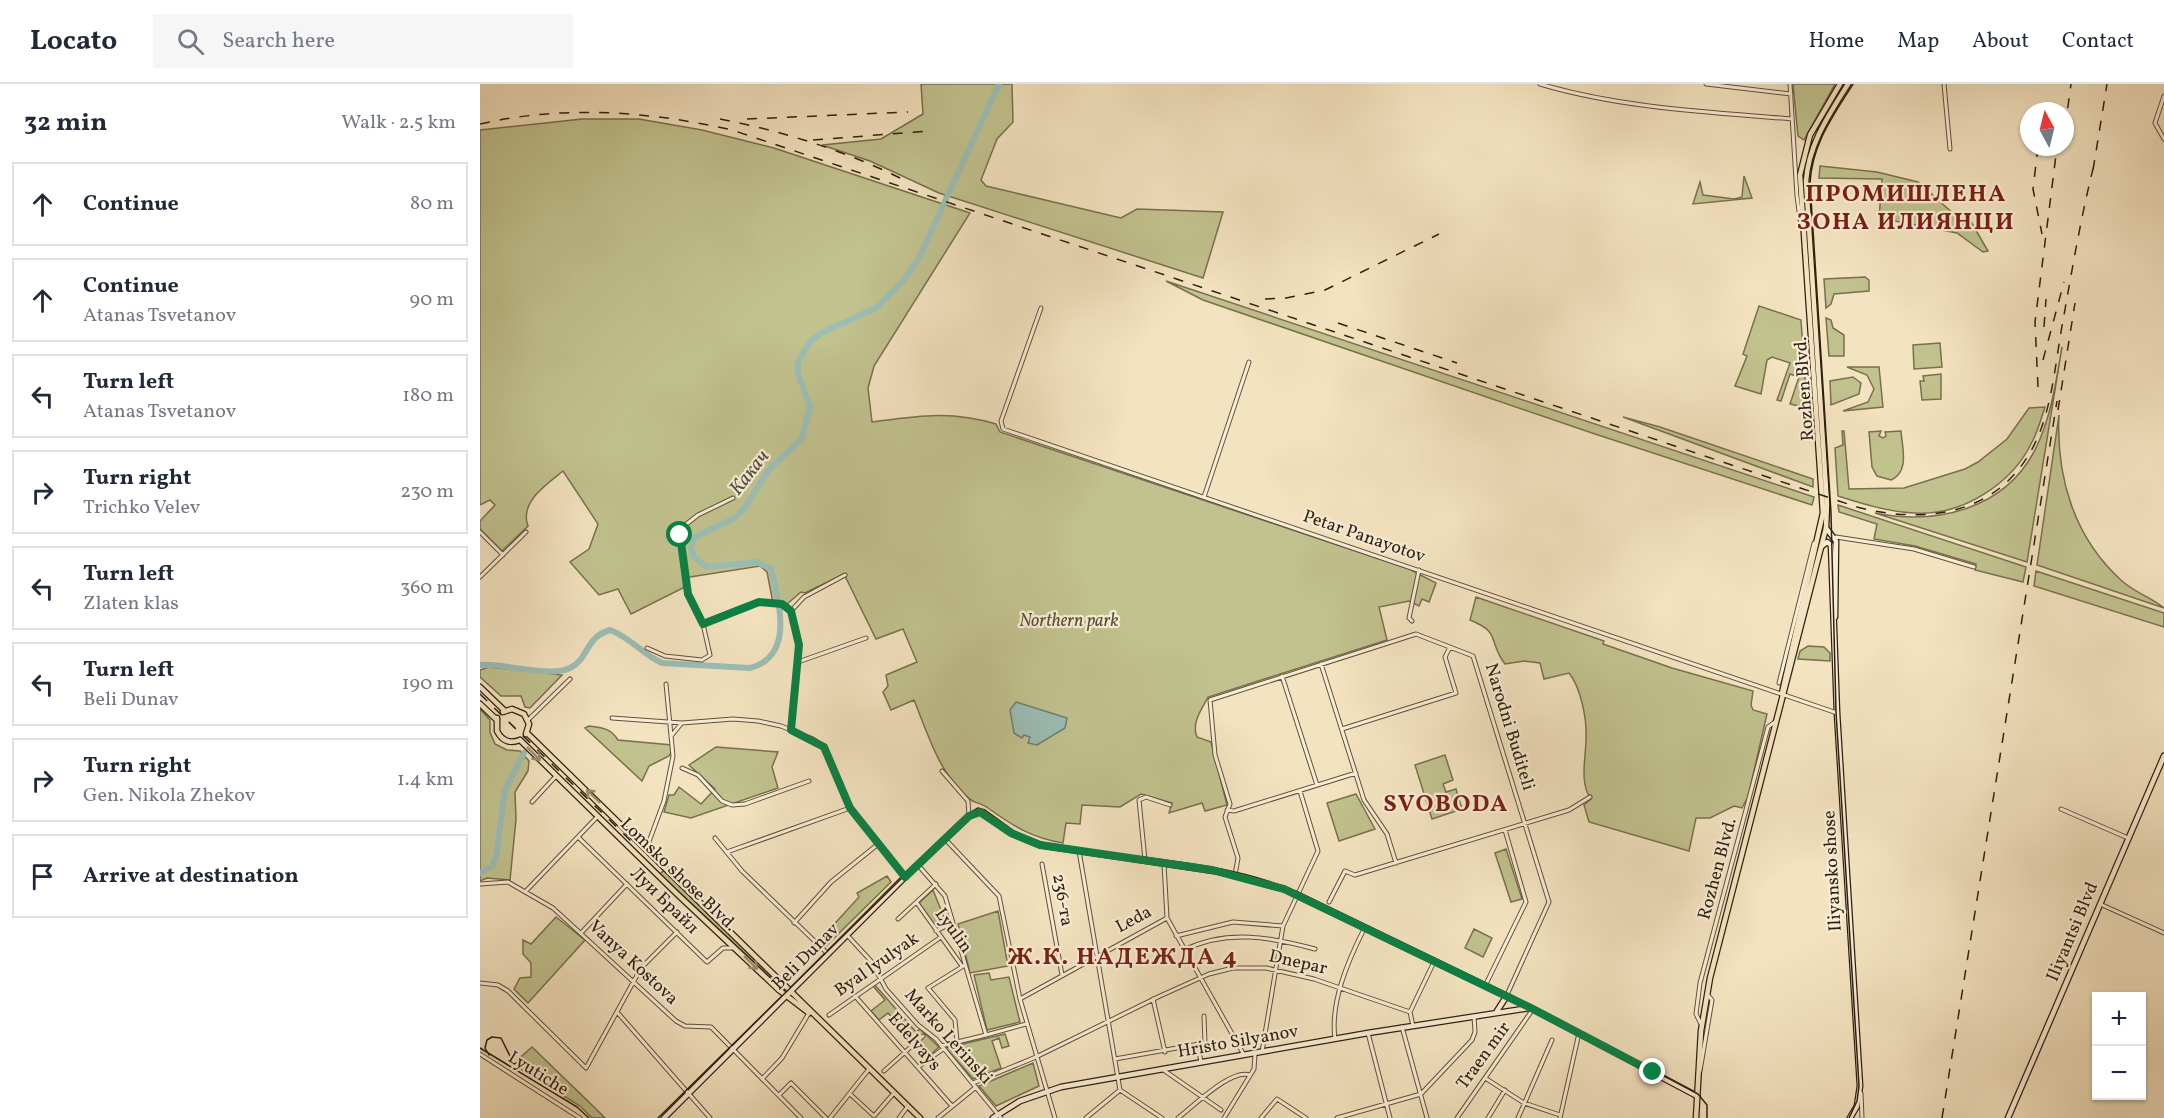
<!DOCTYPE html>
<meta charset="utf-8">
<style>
:root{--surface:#fff;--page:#f6f6f7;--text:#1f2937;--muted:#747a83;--line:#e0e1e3}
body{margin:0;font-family:Vollkorn,serif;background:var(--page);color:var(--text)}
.controls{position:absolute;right:18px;bottom:18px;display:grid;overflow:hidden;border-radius:0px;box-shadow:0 2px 4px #0004}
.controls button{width:54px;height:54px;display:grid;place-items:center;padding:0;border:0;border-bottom:2px solid var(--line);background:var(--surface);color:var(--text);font:30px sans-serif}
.compass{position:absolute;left:1540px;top:18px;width:54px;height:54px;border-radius:50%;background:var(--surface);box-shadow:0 2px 4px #0004;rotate:353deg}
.stop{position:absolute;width:18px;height:18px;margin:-14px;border:4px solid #0b8043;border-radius:50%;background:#fff}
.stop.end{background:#0b8043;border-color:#fff;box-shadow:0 2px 6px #0008}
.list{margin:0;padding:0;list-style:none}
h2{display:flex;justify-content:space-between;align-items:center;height:78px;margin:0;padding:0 24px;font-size:26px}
h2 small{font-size:20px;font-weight:400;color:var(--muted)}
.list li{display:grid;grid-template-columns:39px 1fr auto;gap:18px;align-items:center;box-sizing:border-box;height:84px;margin:0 12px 12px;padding:0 12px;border:2px solid var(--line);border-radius:0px}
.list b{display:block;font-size:22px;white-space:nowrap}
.list p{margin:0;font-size:20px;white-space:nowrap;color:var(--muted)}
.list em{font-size:20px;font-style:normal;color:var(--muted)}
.icon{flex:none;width:33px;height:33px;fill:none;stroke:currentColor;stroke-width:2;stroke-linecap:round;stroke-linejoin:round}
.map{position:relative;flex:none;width:1684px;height:1034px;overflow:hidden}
header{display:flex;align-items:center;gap:36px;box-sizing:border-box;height:84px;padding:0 30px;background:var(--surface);border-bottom:2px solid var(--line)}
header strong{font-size:28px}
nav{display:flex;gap:33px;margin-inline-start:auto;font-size:21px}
.search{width:420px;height:54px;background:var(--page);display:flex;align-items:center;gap:15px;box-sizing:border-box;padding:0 21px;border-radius:0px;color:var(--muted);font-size:22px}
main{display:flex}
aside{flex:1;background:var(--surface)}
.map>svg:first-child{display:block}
.green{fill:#c1c28e;stroke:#78704e;stroke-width:1.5}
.water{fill:#9cbeb6;stroke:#707e73;stroke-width:1.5}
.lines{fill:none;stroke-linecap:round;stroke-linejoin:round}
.river{stroke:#9cbeb6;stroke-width:6}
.street-casing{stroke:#60503a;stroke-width:5}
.secondary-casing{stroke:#2e1f0e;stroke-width:7}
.primary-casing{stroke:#2e1f0e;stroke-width:7}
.street{stroke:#f8edd6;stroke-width:3}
.secondary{stroke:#f8edd6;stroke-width:4.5}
.primary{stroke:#f4e3c0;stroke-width:4.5}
.tram{stroke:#2e1f0e;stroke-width:1.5}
.rail{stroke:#2e1f0e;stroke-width:1.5;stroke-dasharray:10 10;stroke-linecap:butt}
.oneway{stroke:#9b8b70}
.route{stroke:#0b8043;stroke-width:8}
.labels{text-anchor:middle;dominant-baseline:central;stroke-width:4.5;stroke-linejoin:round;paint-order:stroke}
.street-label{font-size:18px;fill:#2e1f0e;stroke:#f8edd6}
.park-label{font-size:18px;font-style:italic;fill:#5a5034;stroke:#f8edd6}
.water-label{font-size:20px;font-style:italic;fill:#4f4f40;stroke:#f8edd6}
.district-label{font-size:24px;font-weight:bold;letter-spacing:1.5px;fill:#7a1f14;stroke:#f8edd6}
</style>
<header>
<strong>Locato</strong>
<div class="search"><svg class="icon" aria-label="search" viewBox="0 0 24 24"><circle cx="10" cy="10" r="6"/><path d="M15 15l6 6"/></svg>Search here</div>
<nav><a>Home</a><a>Map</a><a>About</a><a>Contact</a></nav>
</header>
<main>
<aside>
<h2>32 min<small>Walk · 2.5 km</small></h2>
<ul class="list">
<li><svg class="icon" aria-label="ahead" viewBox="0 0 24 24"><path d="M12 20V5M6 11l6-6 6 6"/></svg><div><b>Continue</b></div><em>80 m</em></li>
<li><svg class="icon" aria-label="ahead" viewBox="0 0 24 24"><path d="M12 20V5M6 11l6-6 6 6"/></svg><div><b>Continue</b><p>Atanas Tsvetanov</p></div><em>90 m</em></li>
<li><svg class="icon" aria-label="left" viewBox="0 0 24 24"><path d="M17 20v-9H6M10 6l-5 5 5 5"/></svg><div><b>Turn left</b><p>Atanas Tsvetanov</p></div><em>180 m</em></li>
<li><svg class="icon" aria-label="right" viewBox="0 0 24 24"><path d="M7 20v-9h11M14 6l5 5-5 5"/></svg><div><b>Turn right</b><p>Trichko Velev</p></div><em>230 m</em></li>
<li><svg class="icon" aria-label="left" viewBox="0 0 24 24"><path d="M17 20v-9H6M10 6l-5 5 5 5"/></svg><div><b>Turn left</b><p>Zlaten klas</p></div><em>360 m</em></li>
<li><svg class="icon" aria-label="left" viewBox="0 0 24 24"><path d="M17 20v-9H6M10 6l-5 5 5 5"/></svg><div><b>Turn left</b><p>Beli Dunav</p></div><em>190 m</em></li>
<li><svg class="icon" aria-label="right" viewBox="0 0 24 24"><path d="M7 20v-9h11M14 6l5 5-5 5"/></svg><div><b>Turn right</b><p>Gen. Nikola Zhekov</p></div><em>1.4 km</em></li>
<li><svg class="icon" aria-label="arrive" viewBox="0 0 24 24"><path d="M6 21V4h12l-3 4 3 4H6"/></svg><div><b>Arrive at destination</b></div></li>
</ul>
</aside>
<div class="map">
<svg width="1684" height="1034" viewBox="0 0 1684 1034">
<rect width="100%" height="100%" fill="#f4e3c0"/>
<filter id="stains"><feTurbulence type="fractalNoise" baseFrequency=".00333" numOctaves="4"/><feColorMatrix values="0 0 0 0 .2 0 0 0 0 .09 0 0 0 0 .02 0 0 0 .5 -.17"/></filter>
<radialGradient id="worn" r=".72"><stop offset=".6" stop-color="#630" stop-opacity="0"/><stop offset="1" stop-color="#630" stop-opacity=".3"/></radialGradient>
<path class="green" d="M441,0H532L533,38L517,55L501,96L506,102L641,134L657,125L743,128L723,194L459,109L390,77L342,61L401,55L443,30Z
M1313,0H1355L1324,56L1318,52Z
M102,35H159L222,46L294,64L490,129L394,282L388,304L392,338C437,332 471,326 516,340L520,348L929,485L956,499L949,518L942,515L939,522L929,517L899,523L907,556L728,613C722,625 711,639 717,653L731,658L747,721L725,727L722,719L689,729L692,719L661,710L640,723L602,721L600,740L586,739L583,759C552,754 533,742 508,724C503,720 496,719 491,716C460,693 448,650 434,616L411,626L403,608L408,602L406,591L437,578L423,545L396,555L364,490L325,509L321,508L307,520L293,519L287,488L280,482L210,493L206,494L203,504L151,530L138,505L119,511L90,478L109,465L118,440L83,387C67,400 39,418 48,442L22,467L0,445V437L15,421L10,416L0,421V46Z
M1340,82L1397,88L1438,98L1484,139L1490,136L1508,167L1503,168L1477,149L1399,134L1402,95L1339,94Z
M1264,92L1272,114L1213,120L1220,98L1223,111L1254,115L1262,113Z
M1385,193L1389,196V207L1354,210L1351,220L1346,224L1344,195Z
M686,197L1334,413L1332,421L1112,349L723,216Z
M1279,222L1321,236L1327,324L1310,320L1319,293L1310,290L1301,317L1297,316L1310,279L1292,273L1287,276L1281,310L1255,302L1267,272L1263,270Z
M1346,234L1351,236L1353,244L1364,251V272H1349Z
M1460,259L1462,283L1434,285L1433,261Z
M1582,263L1547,478L1395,429C1456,441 1524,426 1555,366C1571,334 1576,298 1582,263Z
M1367,283H1399L1403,323L1363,327L1388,318L1394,305L1387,291Z
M1461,290V315L1442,316L1440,297H1444L1443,292Z
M1373,293L1381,299L1379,310L1351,321L1350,297Z
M1565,323C1561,335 1558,347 1552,358C1532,400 1482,432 1435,429C1409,428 1383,420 1358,412L1355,364L1363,361L1362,347H1364L1369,405L1424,404L1485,385L1498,378L1527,355L1549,324Z
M1579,331C1576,393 1594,454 1642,497C1654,508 1672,514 1684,524L1557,481Z
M1143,333L1180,343L1333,395V403Z
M1401,347L1399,352L1403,354L1406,352L1405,348L1421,347C1422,363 1430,388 1411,396L1397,392L1392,383L1389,348Z
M1358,421L1546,483L1543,498L1495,486L1496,480L1435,462L1394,455L1397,440L1359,428Z
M1556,487L1684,529V543L1554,502Z
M996,513L1124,557L1123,560L1192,584L1273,607L1271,621L1273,626L1287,630L1268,713L1262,724L1254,722L1230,734H1216L1209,767L1109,738L1104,721L1111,715C1099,699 1106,673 1106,655C1107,635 1101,604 1089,589L1064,595L1060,579L1044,577L1025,580C1007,556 1022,549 990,536Z
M1328,562L1344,563L1350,569V577L1318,575L1320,567Z
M9,583L82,591L50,624L45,623L41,612H21L0,593V586Z
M0,625L10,636V648L15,660L27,666L40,667L49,677L48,687L35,708L36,735L30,796L7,794L0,797Z
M109,642C122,644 131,644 138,656L192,661L193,666L189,672L169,682L162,697L105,644Z
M236,663L298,668L292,683L298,704L211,734L184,728L189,711H194L199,703L221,720L235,705L209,681Z
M965,671L973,696L963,700L966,708L976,705L982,725L952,735L935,681Z
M876,710L895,745L859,757L847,719Z
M1026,765L1042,815L1031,818L1015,769Z
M184,786L302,902V904L180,790Z
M407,792L411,798L344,864L338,858L379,813L377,809Z
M453,806L465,836L459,842L454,841L439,819Z
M518,827L528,882L490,889L478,840Z
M76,833L105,856L48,919L34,905L40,894L51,893V879L43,870V856L51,860Z
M994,845L1012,854L1003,873L985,864Z
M509,889L511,896L529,893L540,938L507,946L494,891Z
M398,897L395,901L436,948L440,945L459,963L448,973L408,929L399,936L391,927L405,916L392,901Z
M525,950L529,962L522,964L519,954L512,957L521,984L493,995L466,964Z
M52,963L115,1024L125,1034H112L100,1022L42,986L35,978Z
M553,979L559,1002L516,1022L499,1002Z"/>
<path class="water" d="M536,618L587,634L585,644L557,661L548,659L550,653L544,651L542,654L534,649L530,626Z"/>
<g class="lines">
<path class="river" d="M0,581C24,579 69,594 90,584C109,575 105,553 130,546C150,553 163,571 182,579L270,584C315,572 299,518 291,485L277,478L227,483L214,473L211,463L215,453L253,435L263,426L290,384L322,355L330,322L318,290V278L329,259L341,249L396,224L424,196L439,174L519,0
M0,789L12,782L16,773L25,706L44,669"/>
<defs>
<path id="street" d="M1060,0C1141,24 1228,28 1312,35
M1226,0L1311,10
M1310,0L1317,112L1321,142
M1464,0L1470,65
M1684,12L1675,39L1684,55
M561,224L521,337L523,345L1357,629
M724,413L769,278
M0,448L23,471
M1356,457V453L1434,465L1494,483
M0,493L46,448
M311,527L319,561L311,646
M311,527L324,513L365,491
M932,537L929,534L939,486
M223,540C248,530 288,505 311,527
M167,564L185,572L222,576L230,571L223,540L208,510L200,451L204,442L218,431L253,414
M318,578L386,554
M841,580L884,716L907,750L916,779
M802,592L837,701
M1299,599L1334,459
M132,634L202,639L253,635L278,637L301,642L333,655L344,663L370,724L425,793
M48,636L90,595
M862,645L976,609L965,573L970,563
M192,651L201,640
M202,684L218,691L242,717L252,721L265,720L329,697
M462,687L488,717L489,732
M52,718L76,692
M1581,725L1648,754
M747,726L754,727L876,689
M98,753L227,878L243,864H253
M235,754L262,787L348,870
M465,755L519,812L540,915L575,1034
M167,763L184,717L193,672L186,600
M599,767L640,1006L682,1034
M247,768L370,724
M665,776L659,716L666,713L690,721
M562,780L582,891
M684,780L687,834L764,971
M438,781L465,812L506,951L461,962
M755,791L758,774L745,733L750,720L735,671L730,616L936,550L993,572L1069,818L1026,913
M0,800L28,798L73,824L196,937L205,942L231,943L321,1034
M46,807L117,733
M849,818L865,787L875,791L1089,726L1110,713
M437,819L482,882
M1620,820L1684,849
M418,835L456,800
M314,839L351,798L397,761
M456,847L472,839
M102,848L147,800
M367,851L391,877L406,905L438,941L456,955L521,1034
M696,852L753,838L803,842
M704,866C747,845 790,853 835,865
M0,899L18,901L28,907L106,984L161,884L197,848
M1005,902L1046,818L1025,746
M375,912L472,1022
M540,915L687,834
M673,915L685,968
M137,928L230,1034
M930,928L954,878
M349,931L461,853
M1221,940L1216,930L1220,899L1288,643L1295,638
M922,943L947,1034
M888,949L910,1034
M506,951L546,940
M855,955C850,918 868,877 884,845
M477,958L475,936L448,904L485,881
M718,962L721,978
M782,968L803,842L838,767L820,707
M0,970L100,1034
M635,975L725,959L724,932
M438,983L463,965
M682,985L741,1026
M404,987L443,952
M1220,987L1232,916L1227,910
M1005,994L1044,1019L1080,1031
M282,995L302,974L329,929
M493,999L556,973L680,912L729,890L753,884H786L834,895L930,928L933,942
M1381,1009L1382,1034
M370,1010L394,1032L414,1009
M299,1011L311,999L346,1034
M350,1034L389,985
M419,1034L428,1022
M458,1034L496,1003
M606,1034L640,1006
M698,1034C714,1022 751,984 770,991
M744,1034L774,985L775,970
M781,1034L797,1015L826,1034
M857,1034L941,1010L992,956L995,948L994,932
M977,1034L1053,925
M1008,1034L1025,1006
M1038,1034L1072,956
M1080,1034L1099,949"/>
<path id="secondary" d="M1346,444L1356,457L1355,533
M1342,462L1347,458L1351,461L1357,629L1380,1002L1377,1022L1370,1034
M1017,927L1026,913
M184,1034L425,793L489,732L500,728L531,749L560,761L741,788L804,805L1053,925L1217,1012
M513,1034L540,1017L581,1003L888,949L1049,924
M1528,1034L1684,672"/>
<path id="primary" d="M0,603L25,627
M1302,609L1343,429L1320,91L1330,51L1360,0
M0,620L17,636
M23,628L32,625L44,630L49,640L46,650
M17,634V647C22,657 30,660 40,656
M47,649L440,1034
M40,656L196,809L299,906L329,929
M1216,1034L1221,947L1230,894L1346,444L1347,420L1326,97C1329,59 1349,31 1368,0"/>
</defs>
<use href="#street" class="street-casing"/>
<use href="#secondary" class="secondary-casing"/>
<use href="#primary" class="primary-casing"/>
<use href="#street" class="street"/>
<use href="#secondary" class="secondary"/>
<use href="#primary" class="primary"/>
<path class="tram" d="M0,964L97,1023L109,1034
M9,971L5,964L7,956L12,953L21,954L37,986
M178,1034L486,731L498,724L505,726L537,749L560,758C646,775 737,774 818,808L1035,913L1218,1010L1227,1021V1034
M1369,1034L1377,1017L1379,1002L1356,628L1351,429L1330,99C1332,60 1353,32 1373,0"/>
<path class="rail" d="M240,35C302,47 366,67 422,95
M267,35L428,28
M0,40C84,21 168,27 252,46L1377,423C1454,443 1531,427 1561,345C1573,312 1576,276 1582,242C1592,187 1601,131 1615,77
M1585,44L1591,0
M333,56L449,47
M1558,63L1553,105L1562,150
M1613,86L1627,0
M785,215L806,214L845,206L959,150
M858,239L977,279
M1564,243L1566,215
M1563,276L1584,198
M1558,303L1555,238L1577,63
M1578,326L1595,219
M0,610L151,757
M1462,1034L1577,317"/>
</g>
<defs><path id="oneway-shaft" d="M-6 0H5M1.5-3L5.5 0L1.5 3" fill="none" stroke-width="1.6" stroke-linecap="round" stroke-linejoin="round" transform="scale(1.5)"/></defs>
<g class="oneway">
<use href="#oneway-shaft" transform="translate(54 670) rotate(45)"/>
<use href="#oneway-shaft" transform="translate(113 712) rotate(-136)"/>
<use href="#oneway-shaft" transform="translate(271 879) rotate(44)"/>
</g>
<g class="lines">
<path class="route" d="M200,451L208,510L223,540L279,518L302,520L311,527L319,561L311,646L344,663L370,724L425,793L489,732L500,728L531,749L560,761L732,786L804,805L1051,924L1173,988"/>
</g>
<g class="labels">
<g class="street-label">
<text transform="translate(1325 305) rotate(-94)">Rozhen Blvd.</text>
<text transform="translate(884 453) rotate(19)">Petar Panayotov</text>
<text transform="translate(1029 643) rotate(73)">Narodni Buditeli</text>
<text transform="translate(1238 785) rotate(-75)">Rozhen Blvd.</text>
<text transform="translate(1353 787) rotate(-93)">Iliyansko shose</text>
<text transform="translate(198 791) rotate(44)">Lomsko shose Blvd.</text>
<text transform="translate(582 816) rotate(80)">236-та</text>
<text transform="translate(184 817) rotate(44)">Луи Брайл</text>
<text transform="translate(654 836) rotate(-28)">Leda</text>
<text transform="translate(473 847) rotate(54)">Lyulin</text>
<text transform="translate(1593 848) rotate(-67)">Iliyantsi Blvd</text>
<text transform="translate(326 873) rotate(-45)">Beli Dunav</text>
<text transform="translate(153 879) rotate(43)">Vanya Kostova</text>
<text transform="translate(818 879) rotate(13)">Dnepar</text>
<text transform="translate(397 881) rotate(-35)">Byal lyulyak</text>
<text transform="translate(468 953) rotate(48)">Marko Lerinski</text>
<text transform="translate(434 958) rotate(49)">Edelvays</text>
<text transform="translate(758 958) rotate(-10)">Hristo Silyanov</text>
<text transform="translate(1004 972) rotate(-54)">Traen mir</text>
<text transform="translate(58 990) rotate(32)">Lyutiche</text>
</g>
<g class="park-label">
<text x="589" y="537">Northern park</text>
</g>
<g class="water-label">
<text transform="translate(270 389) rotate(-52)">Какач</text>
</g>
<g class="district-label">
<text x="1426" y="111">ПРОМИШЛЕНА<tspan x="1426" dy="28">ЗОНА ИЛИЯНЦИ</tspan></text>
<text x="966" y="721">SVOBODA</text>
<text x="643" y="874">Ж.К. НАДЕЖДА 4</text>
</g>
</g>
<rect width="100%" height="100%" filter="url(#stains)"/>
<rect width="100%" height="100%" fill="url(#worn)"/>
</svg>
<div class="controls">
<button>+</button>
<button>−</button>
</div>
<svg class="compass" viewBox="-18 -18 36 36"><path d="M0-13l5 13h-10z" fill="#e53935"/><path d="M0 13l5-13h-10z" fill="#747a83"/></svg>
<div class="stop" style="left:200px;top:451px"></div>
<div class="stop end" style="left:1173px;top:988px"></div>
</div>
</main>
